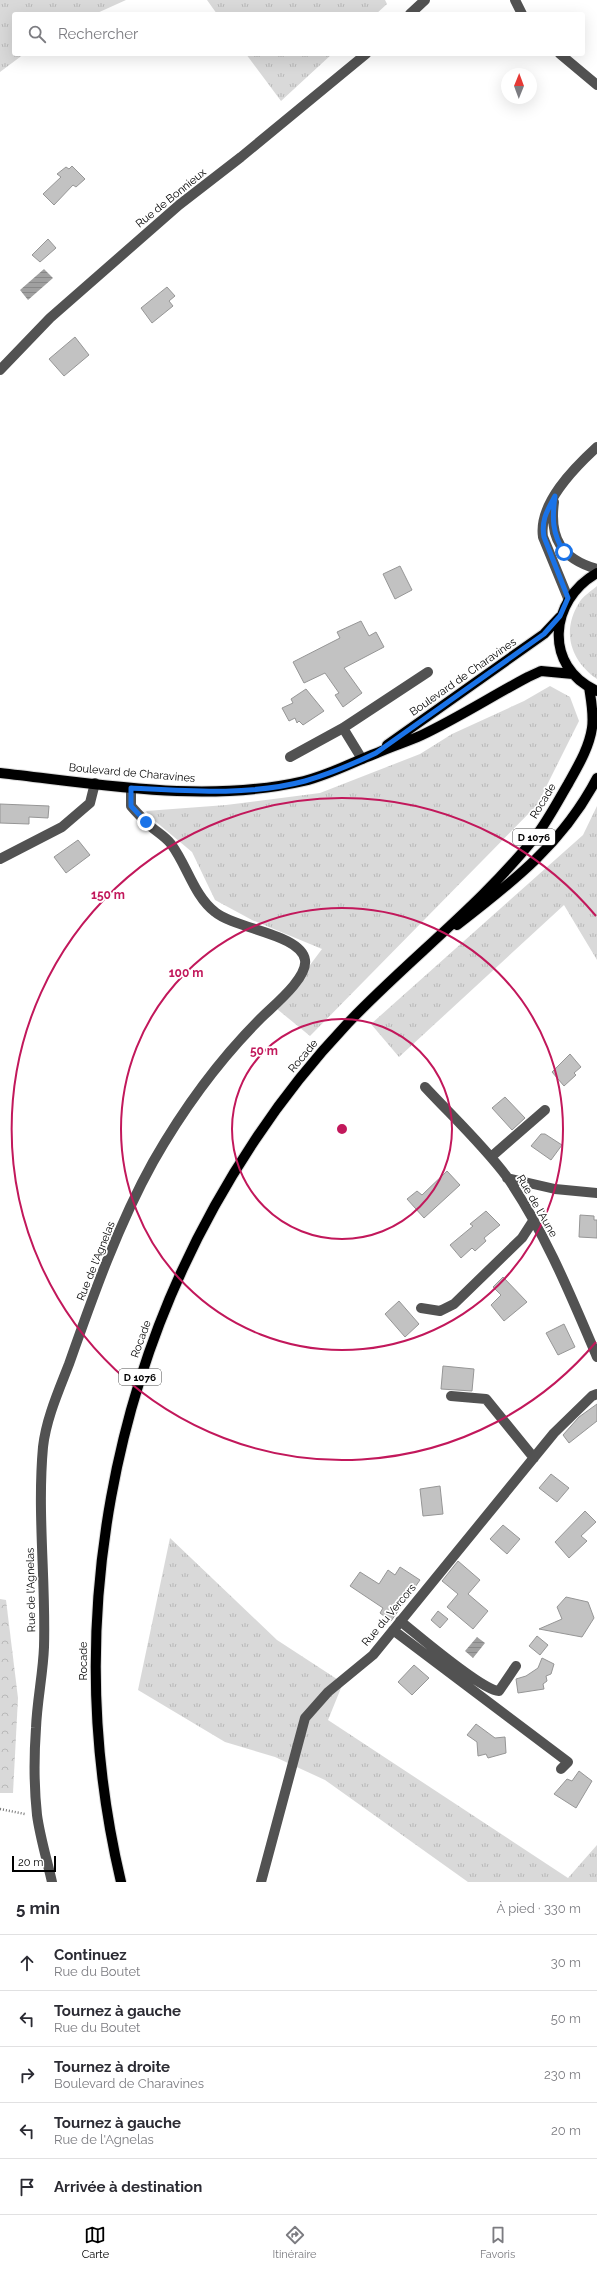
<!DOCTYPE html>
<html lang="fr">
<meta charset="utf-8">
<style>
:root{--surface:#fff;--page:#f2f2f3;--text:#2b2b33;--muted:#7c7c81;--line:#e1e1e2;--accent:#000}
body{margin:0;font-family:Raleway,sans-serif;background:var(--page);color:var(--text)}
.compass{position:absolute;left:501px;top:68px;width:36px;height:36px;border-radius:50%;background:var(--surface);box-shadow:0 4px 16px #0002;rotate:1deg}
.scale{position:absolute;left:12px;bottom:10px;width:44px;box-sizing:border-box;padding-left:4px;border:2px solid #000;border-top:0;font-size:11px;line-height:14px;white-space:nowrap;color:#000;-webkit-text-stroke:3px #fff;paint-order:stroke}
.stop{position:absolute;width:12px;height:12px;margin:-9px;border:3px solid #1a73e8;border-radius:50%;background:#fff}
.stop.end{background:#1a73e8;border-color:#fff;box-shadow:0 1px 4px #0008}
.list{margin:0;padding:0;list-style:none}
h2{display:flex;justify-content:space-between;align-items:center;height:52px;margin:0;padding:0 16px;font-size:17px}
h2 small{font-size:13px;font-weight:400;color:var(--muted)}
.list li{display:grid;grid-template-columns:26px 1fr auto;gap:12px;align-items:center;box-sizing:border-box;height:56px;padding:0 16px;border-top:1px solid var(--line)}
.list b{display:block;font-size:15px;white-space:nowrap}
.list p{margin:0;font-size:13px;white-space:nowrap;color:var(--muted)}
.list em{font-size:13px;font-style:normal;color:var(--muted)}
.icon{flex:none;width:22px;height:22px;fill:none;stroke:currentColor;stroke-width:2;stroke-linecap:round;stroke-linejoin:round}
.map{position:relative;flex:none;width:597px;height:1882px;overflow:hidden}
.search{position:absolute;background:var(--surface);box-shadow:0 4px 16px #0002;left:12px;right:12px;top:12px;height:44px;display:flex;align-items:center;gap:10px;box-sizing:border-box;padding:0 14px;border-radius:4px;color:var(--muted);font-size:15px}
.sheet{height:332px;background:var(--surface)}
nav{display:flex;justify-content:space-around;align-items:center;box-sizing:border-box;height:56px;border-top:1px solid var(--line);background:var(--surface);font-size:11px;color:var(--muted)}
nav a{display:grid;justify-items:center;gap:2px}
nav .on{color:var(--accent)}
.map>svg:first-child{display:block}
.grass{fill:url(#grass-tufts)}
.forest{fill:url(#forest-crowns)}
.water{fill:url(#water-rules)}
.building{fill:#c2c2c2;stroke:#969696}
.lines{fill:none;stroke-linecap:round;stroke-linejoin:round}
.major-casing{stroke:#dbdbdb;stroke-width:12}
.path{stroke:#747474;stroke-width:2.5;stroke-dasharray:1 2;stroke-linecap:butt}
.minor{stroke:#525252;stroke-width:10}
.major{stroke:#000;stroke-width:10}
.route{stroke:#1a73e8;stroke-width:5}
.ring{fill:none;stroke:#c2185b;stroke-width:2}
.labels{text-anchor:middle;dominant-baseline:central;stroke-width:3.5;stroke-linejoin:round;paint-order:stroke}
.shield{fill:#fff;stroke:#4c4c4c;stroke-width:1}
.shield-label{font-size:10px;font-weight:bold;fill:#000}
.street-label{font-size:11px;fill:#000;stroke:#fff}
.centre{fill:#c2185b;stroke:#fff;stroke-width:2}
.ring-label{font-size:12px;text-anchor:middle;font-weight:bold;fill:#c2185b;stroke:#fff;stroke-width:3.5;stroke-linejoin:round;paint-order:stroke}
</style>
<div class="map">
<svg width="597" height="1882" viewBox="0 0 597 1882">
<defs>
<pattern id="grass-tufts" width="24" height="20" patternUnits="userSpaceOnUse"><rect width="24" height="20" fill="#d9d9d9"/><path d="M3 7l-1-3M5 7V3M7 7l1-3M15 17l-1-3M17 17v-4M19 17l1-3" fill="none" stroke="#b8b8b8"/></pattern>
<pattern id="forest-crowns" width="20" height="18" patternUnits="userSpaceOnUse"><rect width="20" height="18" fill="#d9d9d9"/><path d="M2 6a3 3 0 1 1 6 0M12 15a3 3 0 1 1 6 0" fill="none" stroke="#b8b8b8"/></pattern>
<pattern id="water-rules" width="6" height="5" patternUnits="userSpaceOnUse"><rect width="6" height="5" fill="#a0a0a0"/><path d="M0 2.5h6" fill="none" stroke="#888"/></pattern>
</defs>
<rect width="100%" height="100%" fill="#fff"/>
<path class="grass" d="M0,0H126L95,14H14V54H24L0,72Z
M207,0H385L387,4L376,14H217Z
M246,54H332L281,101Z
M597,586V679C571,661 561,632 579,603C582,597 591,591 597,586Z
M550,686L570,697L579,721L537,805L310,1036L277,1009L322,949L252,920L215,900L192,852L149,816L146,811L226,805L320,793L420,754L452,734L524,701Z
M597,806V960L564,905L399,1057L371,1024L583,835Z
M170,1538L277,1640L343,1683L328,1720L568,1878L597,1845V1882H468L325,1780L275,1757L225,1742L138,1690Z"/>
<path class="forest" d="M0,1599L6,1600L18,1698L13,1793H0Z"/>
<path class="water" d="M44,269L53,278L28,300L20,290Z
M477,1637L485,1643L473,1658L465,1651Z"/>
<path class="building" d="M72,166L85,179L76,187L73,185L54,205L43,194L61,177L57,174L66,167L69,169Z
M48,239L56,248L40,262L32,255Z
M167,287L175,296L169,301L173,306L152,323L141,308Z
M75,337L89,355L64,376L49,359Z
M400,566L412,590L395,599L383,574Z
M361,621L369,636L376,632L384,647L344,668L362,693L343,707L335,695L339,693L325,673L304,683L293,662L340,638L337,632Z
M306,689L324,711L303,725L299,721L297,723L295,718L289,721L282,708L293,703L291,699Z
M0,804L49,806L48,818L29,817V824L0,823Z
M78,840L90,855L66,873L54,857Z
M570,1054L581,1067L574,1073L576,1075L564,1086L552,1072Z
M505,1097L525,1118L512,1130L492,1108Z
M541,1134H545L562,1145L551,1160L531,1146Z
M447,1171L460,1185L424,1218L407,1199L417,1191L422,1195Z
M486,1211L500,1225L484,1238L486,1241L475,1251L472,1248L461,1258L450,1245L473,1226L470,1224Z
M580,1215L594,1216V1220H597V1238L579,1237Z
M503,1277L527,1302L504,1321L491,1305L501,1295L493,1287Z
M399,1301L419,1324L405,1337L385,1314Z
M564,1324L575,1347L558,1355L546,1333Z
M443,1366L474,1369L472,1391L441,1389Z
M597,1404V1421L569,1443L563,1435L579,1417Z
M551,1474L569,1488L557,1502L539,1488Z
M440,1486L443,1514L423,1516L420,1489Z
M585,1511L596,1522L581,1536L587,1541L569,1558L555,1542Z
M503,1525L520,1539L507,1554L490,1539Z
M458,1561L480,1580L468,1594L488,1611L473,1629L447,1607L458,1594L442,1581Z
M400,1567L420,1580L391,1621L380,1613L383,1608L350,1586L360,1572L379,1584L388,1570L395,1575Z
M566,1597L588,1602L594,1618L582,1637L539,1629L562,1619L557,1607Z
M438,1611L448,1619L440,1628L431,1620Z
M537,1636L548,1645L540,1655L529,1646Z
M542,1658L554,1664L551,1674L546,1676L547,1681L543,1684L544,1689L518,1693L516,1679L526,1676L538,1668Z
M414,1665L429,1678L412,1695L398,1682Z
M476,1724L495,1738L505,1737L506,1753L488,1758L486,1754L478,1756L477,1742L467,1735Z
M579,1771L592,1781L576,1808L554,1794L567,1779L572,1781Z"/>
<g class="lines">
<defs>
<path id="major" d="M597,573C549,600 543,667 597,691
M387,745L544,634L560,617
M0,773C99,784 205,804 304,781C329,775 353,762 377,753C392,746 407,742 422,735C458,718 492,696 528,677L541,671L573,674
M457,925C514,881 563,843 597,778
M121,1882C61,1628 110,1357 255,1140C282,1099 314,1059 348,1023C409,959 481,905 536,836C548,820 558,801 568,784C578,766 589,748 592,728C594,714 591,700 589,687"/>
</defs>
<use href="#major" class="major-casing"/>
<path class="path" d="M0,1809L25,1814"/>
<path class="minor" d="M515,0L522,14
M410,14L425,0
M560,54L597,85
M0,370L50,318L179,205L241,157L366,54
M554,502C549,539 562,559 597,569
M568,598L543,537C538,504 574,468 597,447
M343,728L362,759
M290,757L343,728L428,672
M0,859L62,827L90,803L95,783
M425,1087C452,1116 483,1145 507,1177C545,1232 571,1296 597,1357
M491,1157L545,1110
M507,1178L555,1189L597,1193
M421,1308L440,1311L454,1304L522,1238L533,1221
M451,1396L486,1399L534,1458
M400,1621C418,1635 481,1690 499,1691L516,1666
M393,1630L568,1762L561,1769
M52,1882C47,1860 40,1837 37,1815C34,1787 34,1756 36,1728C37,1701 43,1674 44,1647C46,1581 37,1514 43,1447C46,1419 59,1390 69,1364C93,1296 118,1225 153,1162C182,1111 219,1060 261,1018C273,1006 308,978 305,960C301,934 235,929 215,912C194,896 187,865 171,844C165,836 155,831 148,824C142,818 136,812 131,806V788
M261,1882L305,1718L328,1692L373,1655L554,1433L592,1396L597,1394"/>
<use href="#major" class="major"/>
</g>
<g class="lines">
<path class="route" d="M146,822L131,806V788C188,791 249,796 305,781C329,774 353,764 376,753L544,634L560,616L568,598L544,537C541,520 547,511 555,496C552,518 552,533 564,552"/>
</g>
<g class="ring">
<circle cx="342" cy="1129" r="110"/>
<circle cx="342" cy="1129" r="221"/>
<path d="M596 1342A331 331 0 1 1 596 916"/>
</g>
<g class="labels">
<g class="shield">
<rect x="513" y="829" width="42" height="16" rx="3"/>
<rect x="119" y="1369" width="42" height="16" rx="3"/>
</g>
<g class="shield-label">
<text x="534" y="837">D 1076</text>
<text x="140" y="1377">D 1076</text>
</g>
<g class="street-label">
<text transform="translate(171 198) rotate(-39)">Rue de Bonnieux</text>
<text transform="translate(463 677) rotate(-35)">Boulevard de Charavines</text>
<text transform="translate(132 773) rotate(5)">Boulevard de Charavines</text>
<text transform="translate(543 801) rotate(-59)">Rocade</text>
<text transform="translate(303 1056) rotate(-50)">Rocade</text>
<text transform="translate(537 1206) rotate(60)">Rue de l'Aune</text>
<text transform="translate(96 1261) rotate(-68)">Rue de l'Agnelas</text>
<text transform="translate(141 1339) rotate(-70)">Rocade</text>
<text transform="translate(31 1590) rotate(-91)">Rue de l'Agnelas</text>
<text transform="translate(389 1615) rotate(-50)">Rue du Vercors</text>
<text transform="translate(83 1661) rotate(-90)">Rocade</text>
</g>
</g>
<circle cx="342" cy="1129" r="6" class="centre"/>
<g class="ring-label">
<text x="108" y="899">150 m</text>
<text x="186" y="977">100 m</text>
<text x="264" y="1055">50 m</text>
</g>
</svg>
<svg class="compass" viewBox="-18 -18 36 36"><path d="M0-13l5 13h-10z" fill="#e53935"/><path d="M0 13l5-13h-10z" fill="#7c7c81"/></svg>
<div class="scale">20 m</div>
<div class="stop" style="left:564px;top:552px"></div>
<div class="stop end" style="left:146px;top:822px"></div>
<div class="search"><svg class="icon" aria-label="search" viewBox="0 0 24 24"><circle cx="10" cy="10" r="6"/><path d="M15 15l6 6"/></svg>Rechercher</div>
</div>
<section class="sheet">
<h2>5 min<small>À pied · 330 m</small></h2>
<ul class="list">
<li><svg class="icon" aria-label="ahead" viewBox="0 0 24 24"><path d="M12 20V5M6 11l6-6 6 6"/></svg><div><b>Continuez</b><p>Rue du Boutet</p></div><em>30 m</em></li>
<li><svg class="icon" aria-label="left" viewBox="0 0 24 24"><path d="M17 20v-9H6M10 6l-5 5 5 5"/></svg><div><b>Tournez à gauche</b><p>Rue du Boutet</p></div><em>50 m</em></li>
<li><svg class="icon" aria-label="right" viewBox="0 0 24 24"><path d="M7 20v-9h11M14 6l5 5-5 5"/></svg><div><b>Tournez à droite</b><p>Boulevard de Charavines</p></div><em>230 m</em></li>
<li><svg class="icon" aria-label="left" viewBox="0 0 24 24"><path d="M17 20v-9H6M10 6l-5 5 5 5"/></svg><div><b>Tournez à gauche</b><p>Rue de l'Agnelas</p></div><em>20 m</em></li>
<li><svg class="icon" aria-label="arrive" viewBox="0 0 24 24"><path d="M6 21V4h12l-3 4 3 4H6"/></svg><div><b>Arrivée à destination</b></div></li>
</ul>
</section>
<nav>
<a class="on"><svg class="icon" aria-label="map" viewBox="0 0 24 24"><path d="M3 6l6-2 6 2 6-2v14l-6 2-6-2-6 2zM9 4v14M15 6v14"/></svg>Carte</a>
<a><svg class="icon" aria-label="directions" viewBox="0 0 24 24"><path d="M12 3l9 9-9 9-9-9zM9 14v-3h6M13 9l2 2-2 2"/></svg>Itinéraire</a>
<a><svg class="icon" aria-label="saved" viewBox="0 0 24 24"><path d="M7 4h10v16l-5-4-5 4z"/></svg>Favoris</a>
</nav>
